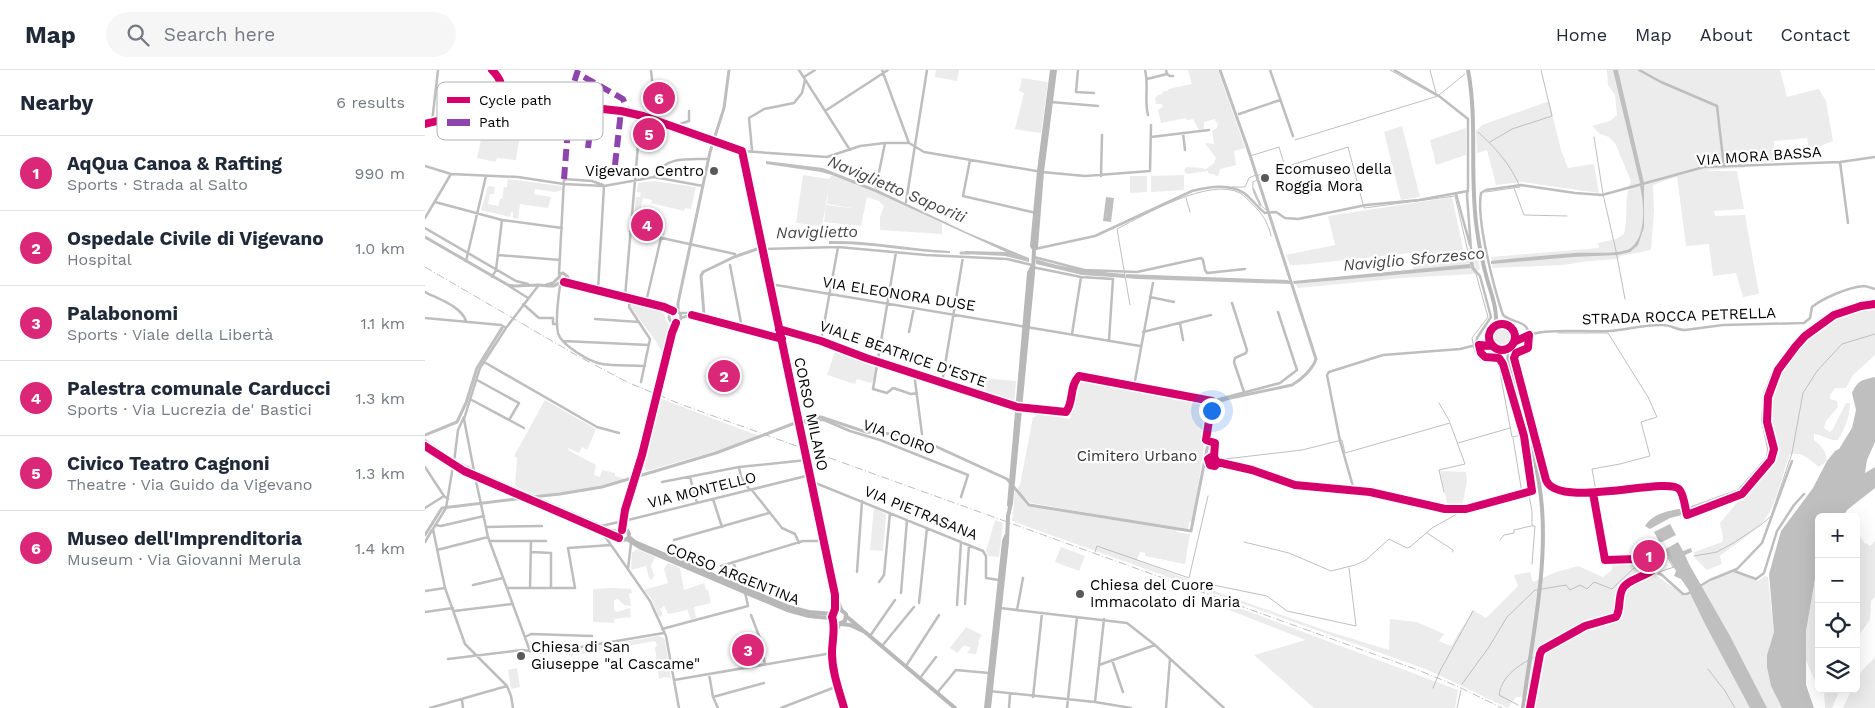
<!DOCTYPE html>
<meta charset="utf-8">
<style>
:root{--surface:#fff;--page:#f6f6f7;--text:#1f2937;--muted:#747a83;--line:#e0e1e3;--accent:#db2777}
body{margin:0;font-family:"Work Sans",sans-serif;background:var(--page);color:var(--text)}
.controls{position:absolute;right:15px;bottom:15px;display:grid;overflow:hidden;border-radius:8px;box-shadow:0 5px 20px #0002}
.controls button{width:45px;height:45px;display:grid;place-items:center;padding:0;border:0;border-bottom:1px solid var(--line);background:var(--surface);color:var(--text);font:25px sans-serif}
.you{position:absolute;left:786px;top:340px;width:18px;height:18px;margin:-12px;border:4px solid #fff;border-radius:50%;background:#1a73e8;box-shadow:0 0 0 8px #1a73e833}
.badge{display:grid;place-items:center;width:32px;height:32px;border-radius:50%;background:var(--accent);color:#fff;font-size:16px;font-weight:700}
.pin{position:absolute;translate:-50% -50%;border:2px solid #fff;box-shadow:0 1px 5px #0006}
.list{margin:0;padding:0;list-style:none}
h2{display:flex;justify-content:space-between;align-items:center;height:65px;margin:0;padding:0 20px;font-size:21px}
h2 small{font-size:16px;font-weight:400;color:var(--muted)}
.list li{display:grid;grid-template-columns:32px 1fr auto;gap:15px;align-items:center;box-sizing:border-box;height:75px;padding:0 20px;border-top:1px solid var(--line)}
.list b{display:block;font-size:19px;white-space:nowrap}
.list p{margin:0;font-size:16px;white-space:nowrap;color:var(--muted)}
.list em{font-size:16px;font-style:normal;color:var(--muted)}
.icon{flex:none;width:28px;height:28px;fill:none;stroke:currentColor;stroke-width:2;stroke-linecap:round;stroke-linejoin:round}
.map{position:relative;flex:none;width:1450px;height:638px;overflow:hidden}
header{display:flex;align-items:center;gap:30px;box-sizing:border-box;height:70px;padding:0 25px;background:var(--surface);border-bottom:1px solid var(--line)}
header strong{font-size:24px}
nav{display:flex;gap:28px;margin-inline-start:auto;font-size:18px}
.search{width:350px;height:45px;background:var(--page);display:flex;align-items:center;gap:12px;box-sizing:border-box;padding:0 18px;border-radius:28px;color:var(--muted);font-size:19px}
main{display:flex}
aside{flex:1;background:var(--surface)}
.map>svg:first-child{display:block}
.green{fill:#ececec}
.water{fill:#bfbfbf}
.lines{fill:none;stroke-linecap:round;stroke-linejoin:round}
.stream{stroke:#bfbfbf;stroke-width:1}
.canal{stroke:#bfbfbf;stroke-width:3}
.minor{stroke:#bebebe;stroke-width:2.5}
.tertiary{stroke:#bebebe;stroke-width:3}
.secondary{stroke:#b8b8b8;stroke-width:4}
.rail{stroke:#bebebe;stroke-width:1;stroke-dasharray:8 2.5 1 2.5;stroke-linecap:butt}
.quiet{stroke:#8e44ad;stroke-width:6;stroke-dasharray:12 6;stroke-linecap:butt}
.cycleway-casing{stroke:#fff;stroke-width:11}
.cycleway{stroke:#d6006c;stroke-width:8}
.poi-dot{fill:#595959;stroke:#fff;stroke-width:2}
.labels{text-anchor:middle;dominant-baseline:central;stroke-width:4.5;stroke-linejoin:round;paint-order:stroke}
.street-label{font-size:15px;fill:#000;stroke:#fff}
.poi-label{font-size:15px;fill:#000;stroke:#fff;text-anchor:start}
.park-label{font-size:15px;fill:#333;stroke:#fff}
.water-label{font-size:16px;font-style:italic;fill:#444;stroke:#fff}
.key{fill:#fff;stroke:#b2b2b2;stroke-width:1}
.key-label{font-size:14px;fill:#000}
</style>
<header>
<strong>Map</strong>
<div class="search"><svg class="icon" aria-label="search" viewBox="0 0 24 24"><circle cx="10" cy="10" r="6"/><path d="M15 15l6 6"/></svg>Search here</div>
<nav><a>Home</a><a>Map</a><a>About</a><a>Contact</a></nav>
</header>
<main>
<aside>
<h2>Nearby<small>6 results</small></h2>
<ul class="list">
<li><span class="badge">1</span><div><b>AqQua Canoa &amp; Rafting</b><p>Sports · Strada al Salto</p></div><em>990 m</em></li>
<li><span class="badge">2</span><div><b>Ospedale Civile di Vigevano</b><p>Hospital</p></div><em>1.0 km</em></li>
<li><span class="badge">3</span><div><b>Palabonomi</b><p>Sports · Viale della Libertà</p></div><em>1.1 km</em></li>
<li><span class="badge">4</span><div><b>Palestra comunale Carducci</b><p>Sports · Via Lucrezia de' Bastici</p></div><em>1.3 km</em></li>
<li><span class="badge">5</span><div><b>Civico Teatro Cagnoni</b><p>Theatre · Via Guido da Vigevano</p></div><em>1.3 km</em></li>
<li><span class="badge">6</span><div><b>Museo dell'Imprenditoria</b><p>Museum · Via Giovanni Merula</p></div><em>1.4 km</em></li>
</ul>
</aside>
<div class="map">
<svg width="1450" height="638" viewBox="0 0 1450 638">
<rect width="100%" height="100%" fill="#fff"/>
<path class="green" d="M511,0H534L532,11L510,7Z
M763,0H793L820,78L809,81L811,95L795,99L793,107L789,104H784L783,101L762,104L759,101L761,97C768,98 775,97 781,99L789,93L791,88L780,73L789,74L787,60L792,58L793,52L791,53L790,49L779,52V59L774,60L768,49L762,50L761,48L736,53L733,40L738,37L737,34H731L730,28L733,25L737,24L738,21H743V19L767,14Z
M1182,0H1355L1362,27L1394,19L1401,31L1408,71L1384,80L1382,68L1349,71V92L1320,93V98C1284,99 1261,102 1228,115L1229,140L1226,180L1195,186L1193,189L1165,191L1138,195L1068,198L1066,187L1174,178L1173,173L1191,169L1199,164C1204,144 1198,131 1206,111L1190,73L1184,67L1175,64L1167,56L1185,51L1192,45L1190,25L1183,15Z
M597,8L623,12L616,63L590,59L599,23L594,21Z
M1124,31L1136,80L1143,98L1169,94L1174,123L1097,112L1071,115L1062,80L1052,83L1051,61L1057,55Z
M71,49L82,54L81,70L94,71L91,90L72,88L71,92L52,88L58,60L77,64L78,61L66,59Z
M977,56L995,127L976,130L959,62Z
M1041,58V85L1011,95L1005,70Z
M1277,101H1312L1319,139L1289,141L1290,146L1320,145L1334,224L1318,227L1311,203L1288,206L1284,174L1261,176L1252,106Z
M378,105L404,109L407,105L450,122L517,153V164L455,160V147L459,136L454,131L442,127L436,156L399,152L401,135L434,139L402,134L404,117L397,156L371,153Z
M759,105V120L726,122V106Z
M705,106H722V122L705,123Z
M83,109L136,116L138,120L130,122L110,119L109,124L126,127L123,138L95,134L93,149L88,148V142H86L85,147L56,140L63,116L70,117L69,124H65L63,134L73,136L75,129H77L79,117H82Z
M229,111L271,117L266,139L260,138L259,141L226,133L227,130L218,128L214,146L218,147L219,140H221L220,143L227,145V149L235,151L233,159L240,161L239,166L209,159L212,146L209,145L211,127H215L216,123L212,122L213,113Z
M1027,127L1038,179L1042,189L1053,188L1055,199L1048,204L977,208L873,218L871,214L989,202L985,183L874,195H865L861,185L910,175L903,146Z
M204,232L239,241L240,249L245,257L238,284L230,270L207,239Z
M1450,235V285L1428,305L1421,318H1410L1405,325V329L1412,331L1413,337L1401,351L1399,358L1405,362L1408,359L1421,333H1425C1425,347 1420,358 1413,370C1404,371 1398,365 1389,364V370C1397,376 1401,381 1402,391L1394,397C1384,389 1378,382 1365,384C1356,406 1352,439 1335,455C1323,467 1308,475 1295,486L1297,494L1282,500L1270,488L1269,482L1297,472L1298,468L1295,453L1349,388C1351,369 1340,351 1343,331C1349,282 1404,241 1450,235Z
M1068 267a9 9 0 1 1 18 0a9 9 0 1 1-18 0Z
M411,279L451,294L449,309L446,313L432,309L430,314L402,305Z
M558,308L591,311L589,334L547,320L557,312Z
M654,310L783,333L785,335L768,452H764L763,460L752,458L751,462L765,464L760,494L720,486V483L715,482L712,490L765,510L764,512L902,561L964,580L965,549L992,552L1019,564L1014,571L1026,576L1048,540L1061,548L1093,516L1089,505L1105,502L1108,512L1131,502L1153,496L1178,507L1187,500V493H1224L1228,503L1260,526L1296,506L1308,502L1333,511L1340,506L1343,507L1349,562L1342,585L1346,616L1357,638H1107L1109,627H1091L1083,638L1003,600L587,451L590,421L602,436L749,460V458L606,433L595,423L593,418L595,415L608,347H610L611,343L645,349L650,316Z
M234,328L334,366L292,381L221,401L220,397L218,396Z
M120,330L171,359L162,380L157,377L154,383L143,378V380L171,395L169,405L175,407L177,400L190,403V406L200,409C181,415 130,429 112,425C104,423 97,419 90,416L92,388L89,386Z
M1015,401L1041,402L1042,411L1037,437L1023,438Z
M449,438L461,444L458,481L445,480Z
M570,450L578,453L574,487L564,486L561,481Z
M1432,461L1440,474L1441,473L1445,476L1450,471V526L1446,531L1445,550L1431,569Z
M636,477L660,486L654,501L630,492Z
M210,480H214L230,487L226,496L229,505L227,510L224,508L221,496L206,500L207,483Z
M1394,486V601L1390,611L1381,590V561Z
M243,493L255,498L259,520L279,513L281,520H283L286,533L269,537L271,548L266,550L262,539L259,541L243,544L239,536L235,539L238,545L234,547L226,528L219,520L243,513L239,499Z
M188,518L206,519L207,523L204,524L206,536L199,535L193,529L189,530V539L191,542L205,538L206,547L189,549V553L168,552V519Z
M801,533L1033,620L1030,638H889L829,585L881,570L799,538Z
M541,557L557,565L553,571L554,573L551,584L542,583L546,578L539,575L532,583L525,578Z
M234,566L239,568L240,571L246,608L239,607L234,609L230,578L232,575L230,571L144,586L143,581Z
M1450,587V638H1418L1427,619H1431C1431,604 1440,598 1450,587Z
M92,598L95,617L86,619L83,600Z
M1399,619H1415L1407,638H1400Z"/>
<path class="water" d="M1188,0H1193L1219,113H1215Z
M341,91L398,98L453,120L541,162L604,188V192L580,186L540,184V181L581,182L450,122L407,105L396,102L341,94Z
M1219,115V157L1213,175L1205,182L1192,185L1148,187L1066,194V191C1094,188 1122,185 1150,183C1163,182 1196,185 1206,178C1222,165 1219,133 1215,116Z
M681,127L689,128L686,152L678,151Z
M404,171C444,170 485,179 525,181V183C484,182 445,173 404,174Z
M611,189C641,199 669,201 700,204V208L657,205L611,194Z
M1045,194L1046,198L869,214L868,211Z
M701,204L862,210L865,211L866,214L712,209L701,208Z
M1450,229V233L1436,235L1409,245L1374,272L1351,302L1342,327L1341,354L1347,379L1344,391L1314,424L1263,443L1261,438L1313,419L1341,387L1342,379L1336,351L1338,323L1346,303L1370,269L1409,239L1438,230Z
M1450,307V372L1442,390L1440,403L1450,397V418L1422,440L1418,447H1394V486L1381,561V615L1389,638H1357L1346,616L1342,597V585L1349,562L1344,504L1356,461L1388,418L1402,391L1410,381L1414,379L1427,358L1431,340L1427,323C1433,310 1437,310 1450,307Z
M1259,438L1261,444L1245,448L1225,459L1220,456C1229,442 1245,441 1259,438Z
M1245,454L1251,465L1235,473L1229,462Z
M1253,472L1258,481L1266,478L1267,482L1260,485L1264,494L1305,566L1342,638H1325L1280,554L1263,519L1256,509L1249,506L1251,501L1239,480Z"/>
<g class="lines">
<path class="stream" d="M965,0L1012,26
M1005,0L1011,23
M1014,25L1040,4
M1053,62C1070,77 1086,95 1095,117L1061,122
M1169,67L1178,124L1191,181L1200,229
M870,70L1013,26
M1065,72L1087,59L1127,46L1116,0
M825,86L854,77L860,97L923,77L939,138L1030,126L1047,199L1051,204L1063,247L1047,268L1049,279L1055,290L1073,292L1087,367L1111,362L1123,408
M831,106L841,103
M832,110L828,112C826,121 834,137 843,141
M807,117H820L824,108L831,105
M1089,118L1099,145L1142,146
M828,119L835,136
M829,119L836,135
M761,128L765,142
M705,235L692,159C721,144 785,107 815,123C820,126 823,130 827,134C837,143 843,152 846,166
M1014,333L1025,352
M1088,368L1097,423
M1033,373L1085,358
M800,389L877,380L917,370L920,383L1025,353L1040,394L1014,400L1019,422
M828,402L864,414
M1129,416L1153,420L1171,421L1167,399L1195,394L1225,386L1216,352L1232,347L1223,327L1183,263H1133
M881,417L952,425
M1102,421L1103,420L1107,441V456H1110L1107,494
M958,427L1004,438L1034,441
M1042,438L1051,433L1081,427
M1002,463L1028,480V482
M1075,470L1079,465L1089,463V460L1106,456
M819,472L864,483L906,501L930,495L941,490L964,469L982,478L985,477L1007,458L1039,440
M670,482L672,476L764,508L783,426
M1269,486L1292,482L1310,472L1337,454L1346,446L1367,383L1378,323L1392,301L1417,274L1450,264
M1240,488H1243L1248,497
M1234,502L1249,497
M1202,517L1230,504
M1117,519L1141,515L1145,520L1155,515L1162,519L1169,512L1187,519L1209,498L1226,497
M780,521L783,514L842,526L862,541L931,556L924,498
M1117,584L1160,559L1191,549L1195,544L1197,532
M1283,599L1300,621L1310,638
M1037,614L1064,577L1082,547L1110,520H1113
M1008,618L1016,599L1048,541
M1093,635L1074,625C1077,604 1096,594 1113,585
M1032,638L1036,620"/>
<path class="canal" d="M536,183H544
M279,245L276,206L278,202L309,187L338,177
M0,365L32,352L41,333L52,298L77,258
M107,427L135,424L177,417L291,383L370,353L396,347L441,362L481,365L499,371L582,409L604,435L766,461L791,333L801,329L867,315C876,310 888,299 891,289L823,79L795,0
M0,465L17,438L99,428"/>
<path class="minor" d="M226,0L231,50
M374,0L425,80
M457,0L484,73
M653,0L651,22L669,23
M720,0C724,15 719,30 723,45
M845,0L868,66
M969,0L1014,26L1043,49V118L1042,125L1047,193L1048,198L1055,206L1066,247L1052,268L1051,275
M1214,0L1236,12L1292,36L1299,97
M742,4L745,6H748
M379,7L390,0
M722,9L742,4L741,0
M626,32L673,36
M400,41L463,0
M814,44L855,30
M7,52L13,0
M0,54C20,48 104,37 67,0
M251,58L255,54L264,51V41
M758,63L760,80
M726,67L784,60
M327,80L324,48L339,39L369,33L377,23L380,10
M317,81L402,87L435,76L460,73H484L499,82L617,102L660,106L725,101L726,55
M545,90L538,126L611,143
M1415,92L1423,153
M0,96L26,104L93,107L139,114L179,116L229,107L278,116
M676,106L677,65
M229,107C239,86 264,89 284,89
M451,117L460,73
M1031,124L1045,175
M10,132L77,150L137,158
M481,132L502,0
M0,148L26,104
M0,158L91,211L103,214
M205,161L310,184
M338,179L413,177L501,185L582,189L607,195
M610,179L670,166L767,121C783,117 804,113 819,123C827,129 832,137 840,143L851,142L860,148L873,149L941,135L994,130L1043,121
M471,182L448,319L462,323L468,318L486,324L492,323
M73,185L135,190
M609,187L659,200L712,202L776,188L778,190L780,200L782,203L820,199
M41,191L61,106
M305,195L317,258
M607,197L656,207L688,209L684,270
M134,204L139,109L167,111L178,115
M67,207L71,200L77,150
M138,212L135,216C133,230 130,249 133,263C136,275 165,292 177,294C190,296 206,295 220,296
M345,214L715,276
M84,216L103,228
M173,220L179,116
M0,222C13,229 36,236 41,251
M200,227L213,75L218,46L288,72
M725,227L749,232
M205,229L204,237L225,269L216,312
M221,232L236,168
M807,233L822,280L821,283L810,288L809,292L819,322
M98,234L114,248H128V254H132
M255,243H264L357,269
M0,248L76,255L81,258
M256,248L265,245
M170,249L214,252
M755,253L758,270
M354,259L396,271L441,288L592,337L641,342C649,332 644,316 654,306L787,331
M484,262L489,238
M718,262L786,245
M1088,262L1099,266
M647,264L656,207
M138,271L224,275
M396,271L413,177
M1089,272C1113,255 1156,263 1184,261C1202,260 1220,254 1238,255C1246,255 1252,260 1260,260L1298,255L1379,253L1385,248L1387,237C1398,228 1424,217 1439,216C1442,216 1446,218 1450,219
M1057,274L1065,266
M59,292L172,357L194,363
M489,303L497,364
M52,310L94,333L84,350
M517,313L538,187
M709,316L728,213
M45,329L99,358
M787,331L855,313L872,300L853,242
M787,331L781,370L790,373L789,387L792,392L790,396L785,395L783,389L786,387H789
M375,354L389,350H399L425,361L455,370L543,405L536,427
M29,392L33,360L39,347
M792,392L827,400L870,415L945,422L1020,439H1041L1107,421L1099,366L1078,294L1074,288L1058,286L1055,281L1054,275
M28,396L21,438L8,459L20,518L40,574L82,616L86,626L88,638
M0,397L19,426L23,429
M314,397L316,407L324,419
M49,401L39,349L55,298L81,258L113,216
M50,406L63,467L105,581
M265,407L272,433
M237,412L314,397L382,390
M388,412L558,481L561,486V508L574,510
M1227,417C1205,419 1139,430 1123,414L1089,288L1091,283L1103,278C1105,274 1105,270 1104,266C1103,249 1088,254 1078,245C1069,218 1051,150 1056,123L1061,120L1096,115L1150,123L1177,125L1279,97L1415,92L1450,87
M326,419L357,458L370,464L374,473
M929,420L915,371L902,305L904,302L958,285L1035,279L1051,275L1068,276
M1168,423L1180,490L1212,489L1225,492L1229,499L1228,501
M288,429L297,457
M0,438L19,426
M10,455L16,456L59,446
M176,456L194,452L199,449L203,450L385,405
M61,457L117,456
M177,462L225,531L241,566L254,638
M249,470L344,443
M65,471H121
M0,472L7,460
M12,480L63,467
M106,482L126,483V518
M308,492L317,517
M296,496L378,471H400
M203,499L206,473
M1228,501L1237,505L1258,524H1262L1285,510L1312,499L1337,473L1367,391
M1309,501L1331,509L1339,503L1352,461L1369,435L1379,424
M432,502L437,431
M454,512L459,505L465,443
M48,515L78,508
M83,518H150L143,478L186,475
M105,518L106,471
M0,521L20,518
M476,523L482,450
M494,533L502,458
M540,534L544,475
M532,535L536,472
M575,538L702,553L730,575L799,638
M592,540L598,508
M29,541L88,534
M0,542L28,538
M326,545L336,571L340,595
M237,559L323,536L320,522
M445,566L470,530
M100,567L106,564L167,566
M457,576L489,537
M23,589L97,580L120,583L239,563
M687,590L698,622
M674,595L730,575
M481,596L514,545
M284,604L288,627L293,638
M495,608L511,587
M249,610L407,583
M564,621L670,632L706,638
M512,623L531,600L564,603
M288,627L339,613
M608,627L617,543
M37,630L38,638
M670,632L679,549
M5,638L82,616
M356,638L413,616
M584,638L585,624
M642,638L652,547
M741,638L745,589
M1105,638L1115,584L1117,580L1160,556L1191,547C1194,541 1195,535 1196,528C1198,511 1215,508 1228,501"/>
<path class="tertiary" d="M288,72L317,81L400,471L410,525V542
M0,167L83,215L89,216L114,215L124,216H129L137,211
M139,212L143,207L138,203L135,204L134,208L142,213L239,237L248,241
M121,215L128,213L134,207
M244 247a6 6 0 1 1 12 0a6 6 0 1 1-12 0Z
M253,242V233L285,82L299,38L304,0
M197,460L200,440L217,385L247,263L251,253
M411,525L417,540
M409,552C404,584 411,607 419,638
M408,569L415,554"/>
<path class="secondary" d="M1043,0C1053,53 1044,107 1052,160C1054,175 1057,190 1061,205C1065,221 1074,241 1070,257
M609,179L607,176L614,101L627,0
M1064 267a13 13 0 1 1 26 0a13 13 0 1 1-26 0Z
M1085,277L1083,290C1096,338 1113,387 1117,438C1122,505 1106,572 1098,638
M0,371L21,387L50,402L187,461L194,462
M0,376L39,401L197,470L202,469L216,478L362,540L384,546L404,548L413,554L420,551L421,544L416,540L411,541L408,545V550
M584,435L604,203L607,197
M193,463L197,460H202L204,464L203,469
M204,467L210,472L364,537L384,542L408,544
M421,546L530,638
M416,554L425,555L438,561
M561,638L579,471L581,466
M564,638L582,472L583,446L586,433L608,203L609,179L611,177L617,102L630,0"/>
<path class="rail" d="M0,197L151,285L202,312L255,334L993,600L1034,617L1077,638"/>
<path class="quiet" d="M159,7L198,29L203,42
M144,28L153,0
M109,66L111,28
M163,78L168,38
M190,95L196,41
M139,109L145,33"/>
<defs>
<path id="cycleway" d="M75,22L82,26L134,29H140L143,25L144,30L150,36L196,41L218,46L317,81L410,525V539L407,547C411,557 407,571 407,583C407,602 414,620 419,638
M0,54C20,48 104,37 67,0
M139,212L239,237L248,241
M267,245L357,269
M1064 267a13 13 0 1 1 26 0a13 13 0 1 1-26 0Z
M354,259L396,271L441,288L592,337L641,342C649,332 644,316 654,306L787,331L781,370L790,373L789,387L792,392L790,396L785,395L783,389L786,387H789
M1089,272L1104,265L1103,278L1091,283L1089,288L1121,410C1133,440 1241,406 1254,419C1259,424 1260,438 1262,445L1317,424L1346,390L1349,379L1342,352L1343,327L1353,300L1371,276L1380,266L1409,245L1436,236L1450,234
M0,376L39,401L194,468
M792,392L827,400L870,415L945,422L1020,439H1041L1107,421L1099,366L1078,294L1074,288L1060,287L1056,283L1054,275L1068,276
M197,460L200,440L217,385L247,263L251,253
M1105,638L1115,584L1117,580L1160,556L1191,547C1196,539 1193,529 1197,520C1201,509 1221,507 1229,499L1225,492L1212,489L1180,490L1168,423"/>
</defs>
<use href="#cycleway" class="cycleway-casing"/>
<use href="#cycleway" class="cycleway"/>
</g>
<g class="poi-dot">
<circle cx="289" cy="101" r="5"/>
<circle cx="840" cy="108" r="5"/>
<circle cx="655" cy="524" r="5"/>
<circle cx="96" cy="586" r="5"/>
</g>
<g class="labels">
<g class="street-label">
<text transform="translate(1334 86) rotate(-4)">VIA MORA BASSA</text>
<text transform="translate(474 224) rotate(9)">VIA ELEONORA DUSE</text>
<text transform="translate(1254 246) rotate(-2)">STRADA ROCCA PETRELLA</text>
<text transform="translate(478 284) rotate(19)">VIALE BEATRICE D'ESTE</text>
<text transform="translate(386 344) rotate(78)">CORSO MILANO</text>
<text transform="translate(474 367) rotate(20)">VIA COIRO</text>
<text transform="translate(277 420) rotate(-14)">VIA MONTELLO</text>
<text transform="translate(496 443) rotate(22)">VIA PIETRASANA</text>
<text transform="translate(308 504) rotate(22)">CORSO ARGENTINA</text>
</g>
<g class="poi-label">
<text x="850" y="99">Ecomuseo della<tspan x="850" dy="17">Roggia Mora</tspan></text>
<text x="279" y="101" text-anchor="end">Vigevano Centro</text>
<text x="665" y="515">Chiesa del Cuore<tspan x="665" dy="17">Immacolato di Maria</tspan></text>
<text x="106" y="577">Chiesa di San<tspan x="106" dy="17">Giuseppe "al Cascame"</tspan></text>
</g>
<g class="park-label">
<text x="712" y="386">Cimitero Urbano</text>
</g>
<g class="water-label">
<text transform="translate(472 119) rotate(23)">Naviglietto Saporiti</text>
<text transform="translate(392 162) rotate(-1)">Naviglietto</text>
<text transform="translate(989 189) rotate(-5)">Naviglio Sforzesco</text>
</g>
</g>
<rect x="12" y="12" width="166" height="58" rx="8" class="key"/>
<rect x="22" y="27" width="23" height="6" fill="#d6006c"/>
<rect x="22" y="49" width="23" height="7" fill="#8e44ad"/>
<g class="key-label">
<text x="54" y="35">Cycle path</text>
<text x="54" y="57">Path</text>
</g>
</svg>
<div class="controls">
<button>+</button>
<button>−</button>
<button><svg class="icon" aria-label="locate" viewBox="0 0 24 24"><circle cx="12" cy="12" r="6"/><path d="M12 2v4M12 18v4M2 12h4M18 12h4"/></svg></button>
<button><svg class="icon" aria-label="layers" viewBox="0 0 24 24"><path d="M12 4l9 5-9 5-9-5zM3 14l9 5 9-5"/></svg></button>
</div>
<div class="you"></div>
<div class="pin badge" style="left:1224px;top:486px">1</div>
<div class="pin badge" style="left:299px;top:306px">2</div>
<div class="pin badge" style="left:323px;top:580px">3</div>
<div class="pin badge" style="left:222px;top:155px">4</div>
<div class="pin badge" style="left:224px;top:64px">5</div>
<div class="pin badge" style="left:234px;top:28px">6</div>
</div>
</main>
